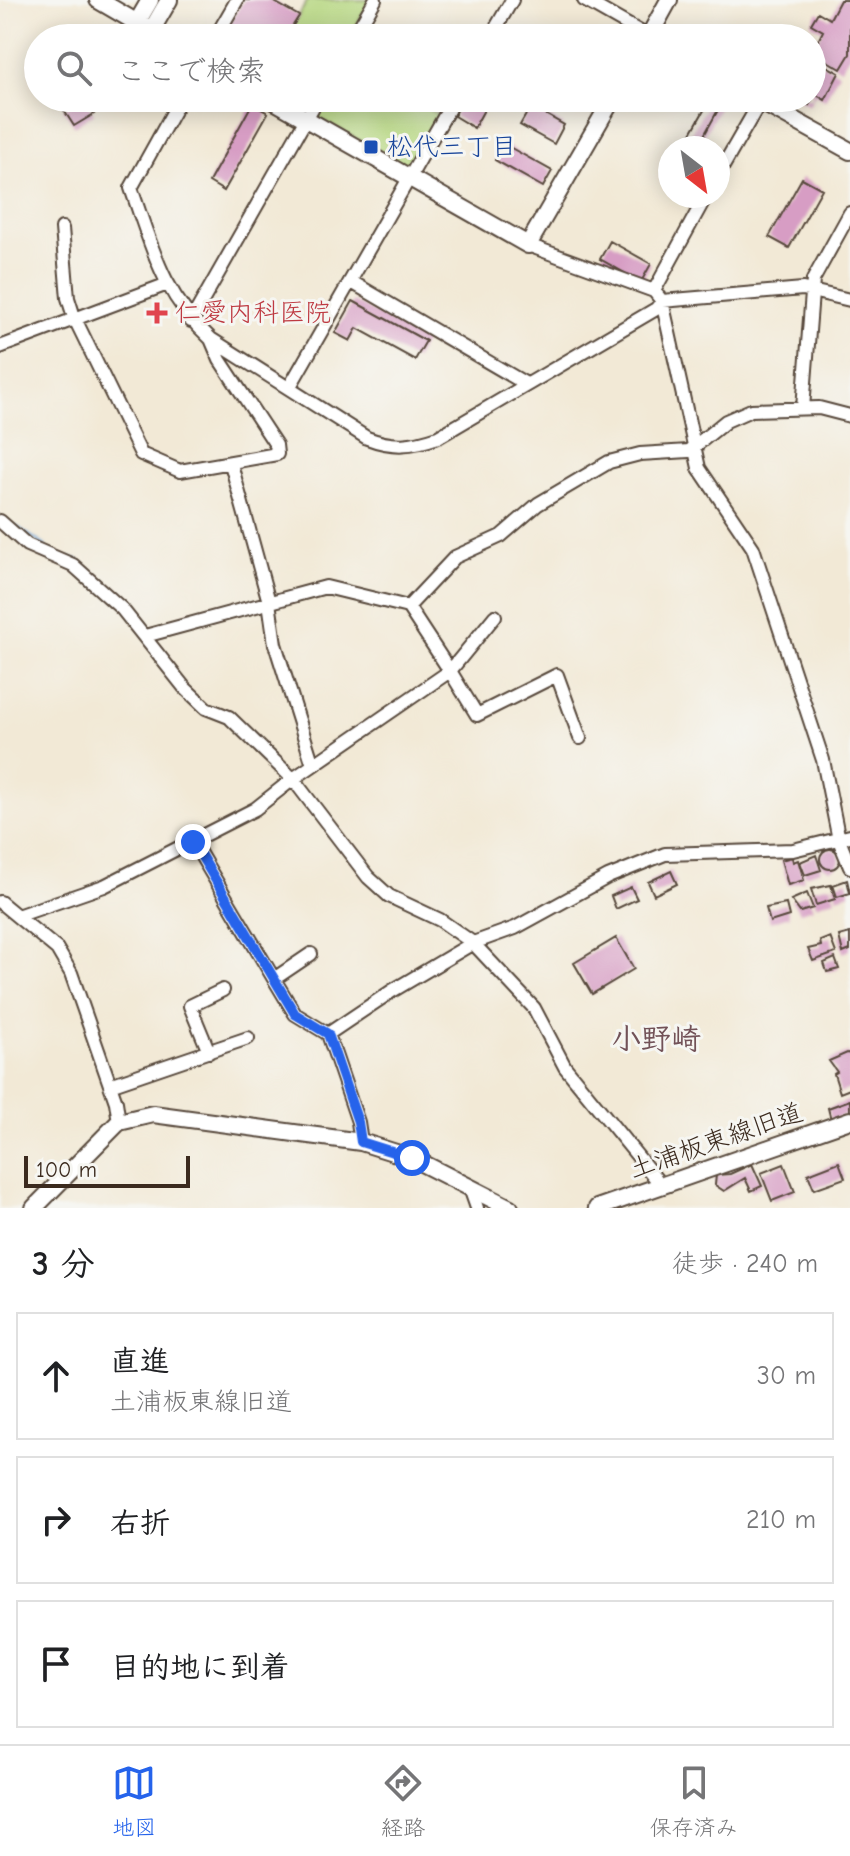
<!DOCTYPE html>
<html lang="ja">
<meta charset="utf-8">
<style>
:root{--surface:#fff;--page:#f2f2f2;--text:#202124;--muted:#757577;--line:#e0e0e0;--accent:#2563eb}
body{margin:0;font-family:"Comic Neue","Klee One",sans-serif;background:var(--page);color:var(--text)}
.compass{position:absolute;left:658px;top:136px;width:72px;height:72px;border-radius:50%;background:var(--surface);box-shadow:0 4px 20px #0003;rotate:149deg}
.scale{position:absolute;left:24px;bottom:20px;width:166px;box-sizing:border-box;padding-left:8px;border:4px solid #3b2a1e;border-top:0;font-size:22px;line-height:28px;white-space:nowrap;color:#3b2a1e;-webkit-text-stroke:6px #f6f6f2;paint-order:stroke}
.stop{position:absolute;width:24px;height:24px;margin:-18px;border:6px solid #2563eb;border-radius:50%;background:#fff}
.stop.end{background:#2563eb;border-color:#fff;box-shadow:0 2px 8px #0008}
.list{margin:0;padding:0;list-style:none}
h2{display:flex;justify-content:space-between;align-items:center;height:104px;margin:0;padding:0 32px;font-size:34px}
h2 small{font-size:26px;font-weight:400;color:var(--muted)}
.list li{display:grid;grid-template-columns:52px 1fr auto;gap:24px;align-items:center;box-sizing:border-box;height:128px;margin:0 16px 16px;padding:0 16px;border:2px solid var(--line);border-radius:0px}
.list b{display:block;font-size:30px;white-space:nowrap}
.list p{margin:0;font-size:26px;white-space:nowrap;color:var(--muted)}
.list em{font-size:26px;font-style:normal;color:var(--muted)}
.icon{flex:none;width:44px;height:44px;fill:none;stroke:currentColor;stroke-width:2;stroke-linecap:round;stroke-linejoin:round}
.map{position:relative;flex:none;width:850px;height:1208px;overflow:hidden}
.search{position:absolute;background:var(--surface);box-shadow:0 4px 20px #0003;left:24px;right:24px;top:24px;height:88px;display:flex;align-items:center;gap:20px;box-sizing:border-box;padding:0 28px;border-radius:44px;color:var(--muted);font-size:30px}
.sheet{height:536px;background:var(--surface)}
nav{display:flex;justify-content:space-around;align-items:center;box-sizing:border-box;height:112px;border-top:2px solid var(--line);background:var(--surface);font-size:22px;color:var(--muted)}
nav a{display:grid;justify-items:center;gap:4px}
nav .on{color:var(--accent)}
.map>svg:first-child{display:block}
.green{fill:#b4d57d;stroke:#78804e;stroke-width:2}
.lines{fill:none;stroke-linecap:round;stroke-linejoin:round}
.stream{stroke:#66a2d6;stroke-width:3}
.building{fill:#d79dc4}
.minor-casing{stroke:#56473a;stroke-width:16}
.tertiary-casing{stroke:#56473a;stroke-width:20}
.minor{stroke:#fff;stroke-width:12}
.tertiary{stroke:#fff;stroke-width:16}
.route{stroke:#2563eb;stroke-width:10}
.transit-dot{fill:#1a4fb4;stroke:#f6f6f2;stroke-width:3}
.health-dot{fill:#e0444e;stroke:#f6f6f2;stroke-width:3}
.labels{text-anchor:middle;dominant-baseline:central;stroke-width:6;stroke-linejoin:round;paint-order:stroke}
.transit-label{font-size:26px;fill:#164399;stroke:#f6f6f2;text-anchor:start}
.health-label{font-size:26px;fill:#be3a42;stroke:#f6f6f2;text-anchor:start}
.street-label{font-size:26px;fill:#3b2a1e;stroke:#f6f6f2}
.quarter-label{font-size:30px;font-weight:bold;fill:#725258;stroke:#f6f6f2}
</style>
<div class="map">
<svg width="850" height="1208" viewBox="0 0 850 1208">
<rect width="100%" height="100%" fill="#f6f6f2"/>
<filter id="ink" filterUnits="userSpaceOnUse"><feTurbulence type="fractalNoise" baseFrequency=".0125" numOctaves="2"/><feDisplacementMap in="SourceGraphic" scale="16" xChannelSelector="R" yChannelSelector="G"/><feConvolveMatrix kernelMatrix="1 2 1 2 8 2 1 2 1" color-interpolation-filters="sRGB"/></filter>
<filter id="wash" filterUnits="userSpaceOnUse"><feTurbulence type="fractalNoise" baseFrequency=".006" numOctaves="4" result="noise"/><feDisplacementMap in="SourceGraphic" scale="32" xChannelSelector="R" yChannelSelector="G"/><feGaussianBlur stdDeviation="1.8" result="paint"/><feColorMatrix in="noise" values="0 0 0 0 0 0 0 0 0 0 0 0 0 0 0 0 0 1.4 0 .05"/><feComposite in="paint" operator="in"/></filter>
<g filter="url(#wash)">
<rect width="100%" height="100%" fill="#f2e9d6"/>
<path class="green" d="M308,0H371L349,38H285Z
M325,98H408L439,115L406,166L320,119L317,112Z"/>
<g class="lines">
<path class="stream" d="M15,526L45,546
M70,558L77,560L116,595
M127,606L149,629"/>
</g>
<g id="blocks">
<path class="building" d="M244,0H271L299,16L285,38H221Z
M840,0H850V54L841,69L812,52V38L818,41L823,31L811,24L818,12L830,19Z
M812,58L839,73L825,100L815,94L809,105L797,98H812Z
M84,98L94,114L74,126L63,109Z
M464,98L485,108L474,128L454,116Z
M473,98H496L491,108Z
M711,98L723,101L701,141L690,135Z
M252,104L268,113L224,191L209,182Z
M531,106L564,125L554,144L520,125Z
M504,144L552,171L543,187L495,160Z
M802,178L822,189L789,248L769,237Z
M610,241L651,264L641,282L600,259Z
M353,301L426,341L415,360L357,328L350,341L335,333Z
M820 859a10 10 0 1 1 20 0a10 10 0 1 1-20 0Z
M816,855L821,870L805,875L800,862Z
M792,857L793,862L798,860L804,880L788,885L781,860Z
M671,871L677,884L654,895L648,882Z
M847,880L850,893L837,897L833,885Z
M831,885L835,899L816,905L811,889Z
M631,887L637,899L616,909L611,896Z
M807,893L813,908L800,912L791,900Z
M786,904L789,916L770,922L766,908Z
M850,933V950L843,953L839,936Z
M830,937L836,953L813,961L808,949L821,946L820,941Z
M616,938L634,969L592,994L574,963Z
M835,958L839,969L827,972L824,963Z
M847,1053L850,1054V1089L840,1093L834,1074L837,1072L829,1061Z
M850,1100V1113L831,1120L828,1108Z
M839,1162L845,1178L814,1189L808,1174Z
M752,1164L762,1186L751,1191L745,1178L724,1191L715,1185L716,1175L730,1174Z
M784,1164L795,1192L772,1201L761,1173Z"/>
</g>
</g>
<g filter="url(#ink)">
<use href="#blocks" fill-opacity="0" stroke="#56473a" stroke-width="2"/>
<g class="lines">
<defs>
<path id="minor" d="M584,0L649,37
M215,38L237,0
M353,38L375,0
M490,38L512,0
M181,98L131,188C152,247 163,296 211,339L367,438C393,448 412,446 438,437L656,309L662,301L803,289L850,300
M718,175L760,102
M62,228L68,298L74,317L141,454L180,471L277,454L276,445L220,360L211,339
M528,245L654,291L662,301L699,468L753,548L823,760L839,840L850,867
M350,281L526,384
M654,291L706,196
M191,321L318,98
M0,347L165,285
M289,388L455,98
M803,408L813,280L850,213
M231,464L269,602L275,644L313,765
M0,521L27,545L73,565L122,609L184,687L206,708L229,717L293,779L368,877L389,896L440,920L473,943L534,1008L565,1067L661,1185
M408,607L455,557L501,536L538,504L609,462L640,454L689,451L726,421L751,410L819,408L850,416
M495,616L450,671L477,715L557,675L580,738
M193,842L274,979
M0,902L57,949L71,973L116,1102L119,1122
M17,916L104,886L255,809L293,779L450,671L408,607L326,587L145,636
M311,954L274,979L295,1014L328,1034L358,1122L361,1142
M328,1034L392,991L473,943L515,928L608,877L665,854L793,850L850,836
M209,1052L190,1006L223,990
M110,1085L248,1038
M470,1188L477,1208"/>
<path id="tertiary" d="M98,0L163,38
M128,38L150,0
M147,38L169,0
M648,38L669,0
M269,98L528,245L613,98
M754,98L850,151
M34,1208L119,1122L153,1114L361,1142L412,1158L510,1208
M597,1208L850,1120"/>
</defs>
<use href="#minor" class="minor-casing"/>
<use href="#tertiary" class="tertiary-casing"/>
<use href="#minor" class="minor"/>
<use href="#tertiary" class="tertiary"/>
</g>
</g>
<g class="lines" filter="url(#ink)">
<path class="route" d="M193,842L295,1014L328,1034L358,1122L361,1142L412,1158"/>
</g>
<rect class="transit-dot" x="363" y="139" width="16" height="16" rx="4"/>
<path class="health-dot" d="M153 301h8v8h8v8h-8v8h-8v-8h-8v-8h8z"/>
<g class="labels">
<g class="transit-label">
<text x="387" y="147">松代三丁目</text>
</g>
<g class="health-label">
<text x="175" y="313">仁愛内科医院</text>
</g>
<g class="street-label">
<text transform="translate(716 1141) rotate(-19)">土浦板東線旧道</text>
</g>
<g class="quarter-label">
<text x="656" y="1039">小野崎</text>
</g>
</g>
</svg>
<svg class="compass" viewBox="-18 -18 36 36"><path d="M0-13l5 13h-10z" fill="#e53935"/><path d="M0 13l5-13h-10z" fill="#757577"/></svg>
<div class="scale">100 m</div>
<div class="stop" style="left:412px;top:1158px"></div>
<div class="stop end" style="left:193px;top:842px"></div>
<div class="search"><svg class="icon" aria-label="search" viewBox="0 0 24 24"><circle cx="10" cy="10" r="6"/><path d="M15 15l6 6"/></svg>ここで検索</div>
</div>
<section class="sheet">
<h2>3 分<small>徒歩 · 240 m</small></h2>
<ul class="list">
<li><svg class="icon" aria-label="ahead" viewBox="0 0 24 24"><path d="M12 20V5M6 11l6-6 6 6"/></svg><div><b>直進</b><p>土浦板東線旧道</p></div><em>30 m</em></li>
<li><svg class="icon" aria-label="right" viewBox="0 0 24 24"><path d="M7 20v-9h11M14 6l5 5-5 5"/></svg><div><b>右折</b></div><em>210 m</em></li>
<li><svg class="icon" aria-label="arrive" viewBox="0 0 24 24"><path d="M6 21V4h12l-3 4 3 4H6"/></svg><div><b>目的地に到着</b></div></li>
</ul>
</section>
<nav>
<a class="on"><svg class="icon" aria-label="map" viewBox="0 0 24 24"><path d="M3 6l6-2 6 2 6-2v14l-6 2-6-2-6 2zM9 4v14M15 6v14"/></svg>地図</a>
<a><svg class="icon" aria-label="directions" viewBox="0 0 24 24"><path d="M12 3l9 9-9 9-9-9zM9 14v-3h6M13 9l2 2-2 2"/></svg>経路</a>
<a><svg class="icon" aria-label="saved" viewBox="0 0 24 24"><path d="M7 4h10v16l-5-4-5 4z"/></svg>保存済み</a>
</nav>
